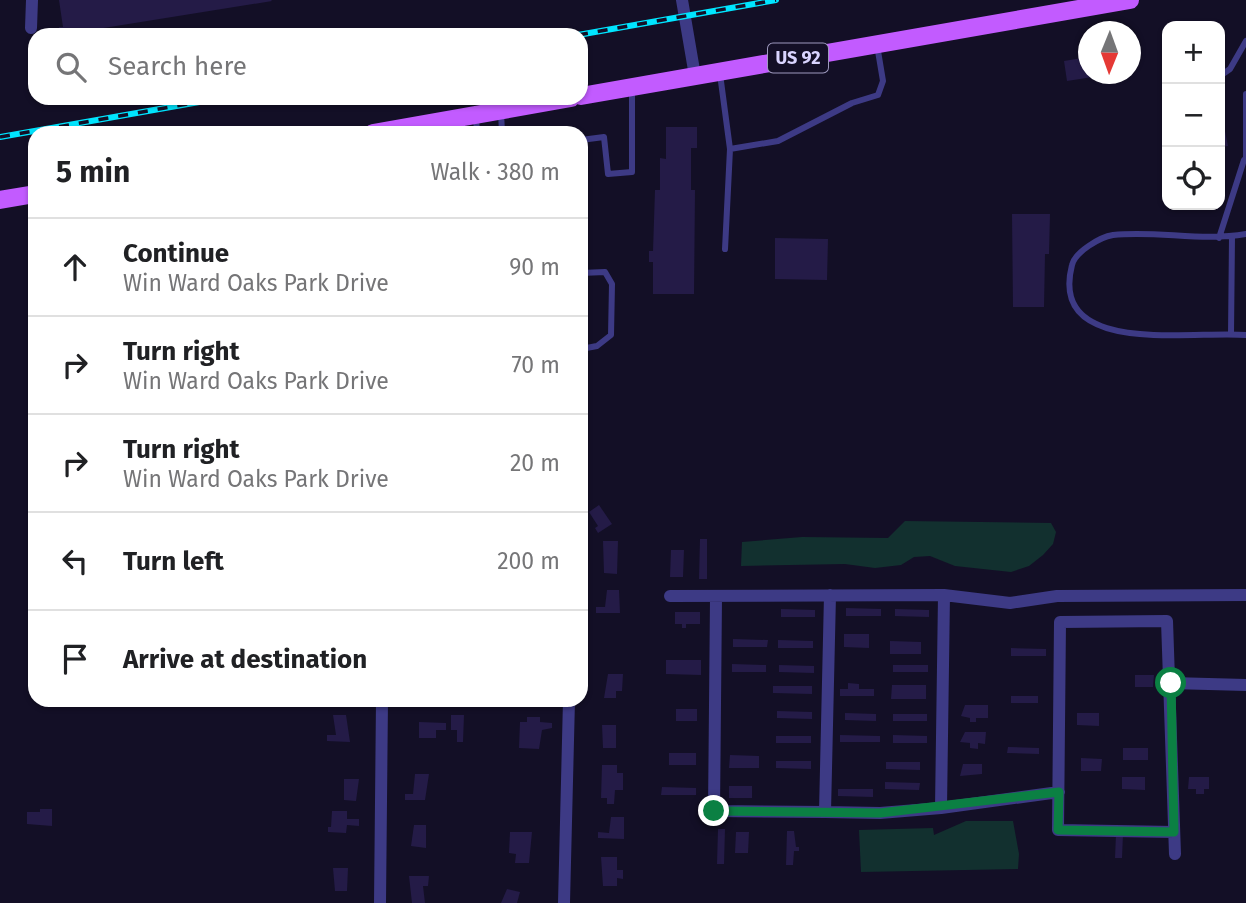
<!DOCTYPE html>
<meta charset="utf-8">
<style>
:root{--surface:#fff;--page:#f6f6f6;--text:#202124;--muted:#757577;--line:#e0e0e0}
body{margin:0;font-family:"Fira Sans",sans-serif;background:var(--page);color:var(--text)}
.controls{position:absolute;right:21px;top:21px;display:grid;overflow:hidden;border-radius:14px;box-shadow:0 2px 5px #0004}
.controls button{width:63px;height:63px;display:grid;place-items:center;padding:0;border:0;border-bottom:2px solid var(--line);background:var(--surface);color:var(--text);font:35px sans-serif}
.compass{position:absolute;left:1078px;top:21px;width:63px;height:63px;border-radius:50%;background:var(--surface);box-shadow:0 2px 5px #0004;rotate:181deg}
.stop{position:absolute;width:21px;height:21px;margin:-16px;border:5px solid #0b8043;border-radius:50%;background:#fff}
.stop.end{background:#0b8043;border-color:#fff;box-shadow:0 2px 7px #0008}
.list{margin:0;padding:0;list-style:none}
h2{display:flex;justify-content:space-between;align-items:center;height:91px;margin:0;padding:0 28px;font-size:30px}
h2 small{font-size:23px;font-weight:400;color:var(--muted)}
.list li{display:grid;grid-template-columns:46px 1fr auto;gap:21px;align-items:center;box-sizing:border-box;height:98px;padding:0 28px;border-top:2px solid var(--line)}
.list b{display:block;font-size:26px;white-space:nowrap}
.list p{margin:0;font-size:23px;white-space:nowrap;color:var(--muted)}
.list em{font-size:23px;font-style:normal;color:var(--muted)}
.icon{flex:none;width:38px;height:38px;fill:none;stroke:currentColor;stroke-width:2;stroke-linecap:round;stroke-linejoin:round}
.map{position:relative;flex:none;width:1246px;height:903px;overflow:hidden}
.search{position:absolute;background:var(--surface);box-shadow:0 2px 5px #0004;left:28px;top:28px;width:560px;height:77px;display:flex;align-items:center;gap:18px;box-sizing:border-box;padding:0 24px;border-radius:21px;color:var(--muted);font-size:26px}
.panel{position:absolute;background:var(--surface);box-shadow:0 2px 5px #0004;left:28px;top:126px;width:560px;height:581px;border-radius:21px}
.map>svg:first-child{display:block}
.green{fill:#12302f}
.building{fill:#241b47}
.lines{fill:none;stroke-linecap:round;stroke-linejoin:round}
.service{stroke:#3d3a85;stroke-width:6}
.minor{stroke:#3d3a85;stroke-width:12}
.primary{stroke:#c25bff;stroke-width:18}
.rail-casing{stroke:#00e5ff;stroke-width:6}
.rail{stroke:#130f26;stroke-width:3.5;stroke-dasharray:10;stroke-linecap:butt}
.route{stroke:#0b8043;stroke-width:9}
.labels{text-anchor:middle;dominant-baseline:central;stroke-width:6;stroke-linejoin:round;paint-order:stroke}
.shield{fill:#130f26;stroke:#9e99be;stroke-width:2}
.shield-label{font-size:18px;font-weight:bold;fill:#d9d4ff}
</style>
<div class="map">
<svg width="1246" height="903" viewBox="0 0 1246 903">
<rect width="100%" height="100%" fill="#130f26"/>
<path class="green" d="M905,521L1051,523L1056,532L1053,544L1043,555L1029,566L1011,572L955,566L930,556L914,557L901,565L875,568L845,564L741,566L742,542L802,537L888,538Z
M966,821H1013L1019,854L1018,869L861,872L859,830L933,828L934,835Z"/>
<path class="building" d="M59,0H271L272,1L60,35L59,27H63Z
M1088,57V74L1099,76L1067,81L1064,61Z
M1220,106L1228,146L1220,147Z
M666,127H697V148H691V190H695L694,294H653V262H649V251H653L655,190H660V158L666,159Z
M1012,214H1050L1049,254H1045L1044,307H1013Z
M775,238L828,239L827,280L775,279Z
M599,505L612,524L598,533L595,528L598,526L589,512Z
M700,539H707V579H699Z
M603,541H618L617,574L604,573Z
M671,550H684L683,577H670Z
M607,590H619L620,613H596V607H605Z
M846,608L881,609V616H846Z
M781,609L815,610V617H781Z
M895,609L929,610V617L895,616Z
M675,612H700V624H686V628H682V624H675Z
M29,618H35V653H28Z
M844,634H869V648L844,647Z
M733,639L768,640L767,647H733Z
M778,640L813,641V648H778Z
M890,641L921,642V654H890Z
M1011,648L1046,649V656H1011Z
M666,660H701V675L666,674Z
M732,664L766,665V672H732Z
M779,665L814,666V673L779,672Z
M893,665H928V672H893Z
M608,674H623L622,691H616V698H604Z
M1135,675H1154L1153,687H1135Z
M848,683L859,684V689H874V696H840V689H848Z
M892,685H926V699H891Z
M773,686H812V694L773,693Z
M1011,696H1038V703H1011Z
M965,705H988V718H976V722H970V718L961,716Z
M676,709H697V721H676Z
M777,711L812,712V719L777,718Z
M845,713L876,714V721L845,720Z
M1077,713H1099V726L1077,725Z
M893,714H927V721H893Z
M333,715H346L350,742L327,741V735H336Z
M451,715H464L463,742H457V730H451Z
M527,717H540V722L552,723V728L542,730L539,749L519,748L520,722H527Z
M419,722L446,723V730H436V738H419Z
M602,725H616V748H603Z
M965,732H986L985,744L978,743V749L970,748V743L960,742Z
M840,735L880,736V742H840Z
M893,735L927,736V743H893Z
M776,736H811V743H776Z
M1008,747L1039,748V754L1007,753Z
M1123,748H1148V760H1123Z
M669,753H696V765H669Z
M730,755L759,756V768H729Z
M1081,758L1102,759L1101,771H1081Z
M776,761H811V769L776,768Z
M886,762H920V770L886,769Z
M963,764H982V774L960,776Z
M602,765H617V773H623V790H615L614,804H607V798H601Z
M415,774H429L425,800H405V794H413Z
M1122,777H1145V790L1122,789Z
M1189,777H1209V789H1204V794H1196V789H1188Z
M344,779H359L356,801L344,800Z
M885,782L920,783L919,790L885,789Z
M729,786H752V798H729Z
M662,787L696,788V795H661Z
M838,789H873V797L838,796Z
M40,809H52V826L27,824V812H40Z
M332,811H347V819H359V826L347,825L346,833L328,832V827H331Z
M611,817H624V839L598,838V832L609,833Z
M414,825H426V848L411,846Z
M718,829H725L724,864H717Z
M787,831H794L796,847H799V851H794L793,865H786Z
M510,832H532L529,863H515L516,854L509,853Z
M736,832H749L748,853H735Z
M1116,834H1123L1122,858H1115Z
M601,857H617V870H623V879L617,878V886H603Z
M333,868H348L347,891H335Z
M409,876H429L428,886H423L425,903H412Z
M507,889L520,892L517,903H501Z"/>
<g class="lines">
<path class="service" d="M720,74L730,149L778,141L852,103L878,95L883,81L877,45
M1220,76L1230,69L1246,41
M1246,94V160
M501,112L502,133
M476,117L477,133
M581,140L604,137L608,174L632,172V89
M1246,234C1201,242 1157,230 1113,235C1100,237 1075,252 1072,265C1048,358 1193,330 1246,335
M1219,238L1244,160
M725,249L730,149
M581,273L605,272L612,284L611,335L597,346L581,349
M1231,334L1232,237"/>
<path class="minor" d="M682,0L695,76
M31,28L32,0
M670,596L944,595L1010,603L1057,596L1246,595
M716,598L714,811L825,812L830,595
M1171,683L1246,685
M941,808L1059,792
M825,812L880,813L941,808L944,595
M1174,832L1058,830L1060,622L1167,621L1175,854
M380,903L382,700
M564,903L569,700"/>
<path class="primary" d="M581,96L1130,0
M373,133L571,98
M0,200L35,194"/>
<defs>
<path id="rail" d="M578,35L776,0
M0,137L222,98"/>
</defs>
<use href="#rail" class="rail-casing"/>
<use href="#rail" class="rail"/>
</g>
<g class="lines">
<path class="route" d="M714,811L880,813L1059,792L1058,830L1174,832L1171,683"/>
</g>
<g class="labels">
<rect class="shield" x="768" y="43.5" width="60" height="29" rx="5"/>
<g class="shield-label">
<text x="798" y="58">US 92</text>
</g>
</g>
</svg>
<div class="controls">
<button>+</button>
<button>−</button>
<button><svg class="icon" aria-label="locate" viewBox="0 0 24 24"><circle cx="12" cy="12" r="6"/><path d="M12 2v4M12 18v4M2 12h4M18 12h4"/></svg></button>
</div>
<svg class="compass" viewBox="-18 -18 36 36"><path d="M0-13l5 13h-10z" fill="#e53935"/><path d="M0 13l5-13h-10z" fill="#757577"/></svg>
<div class="stop" style="left:1171px;top:683px"></div>
<div class="stop end" style="left:714px;top:811px"></div>
<div class="search"><svg class="icon" aria-label="search" viewBox="0 0 24 24"><circle cx="10" cy="10" r="6"/><path d="M15 15l6 6"/></svg>Search here</div>
<section class="panel">
<h2>5 min<small>Walk · 380 m</small></h2>
<ul class="list">
<li><svg class="icon" aria-label="ahead" viewBox="0 0 24 24"><path d="M12 20V5M6 11l6-6 6 6"/></svg><div><b>Continue</b><p>Win Ward Oaks Park Drive</p></div><em>90 m</em></li>
<li><svg class="icon" aria-label="right" viewBox="0 0 24 24"><path d="M7 20v-9h11M14 6l5 5-5 5"/></svg><div><b>Turn right</b><p>Win Ward Oaks Park Drive</p></div><em>70 m</em></li>
<li><svg class="icon" aria-label="right" viewBox="0 0 24 24"><path d="M7 20v-9h11M14 6l5 5-5 5"/></svg><div><b>Turn right</b><p>Win Ward Oaks Park Drive</p></div><em>20 m</em></li>
<li><svg class="icon" aria-label="left" viewBox="0 0 24 24"><path d="M17 20v-9H6M10 6l-5 5 5 5"/></svg><div><b>Turn left</b></div><em>200 m</em></li>
<li><svg class="icon" aria-label="arrive" viewBox="0 0 24 24"><path d="M6 21V4h12l-3 4 3 4H6"/></svg><div><b>Arrive at destination</b></div></li>
</ul>
</section>
</div>
